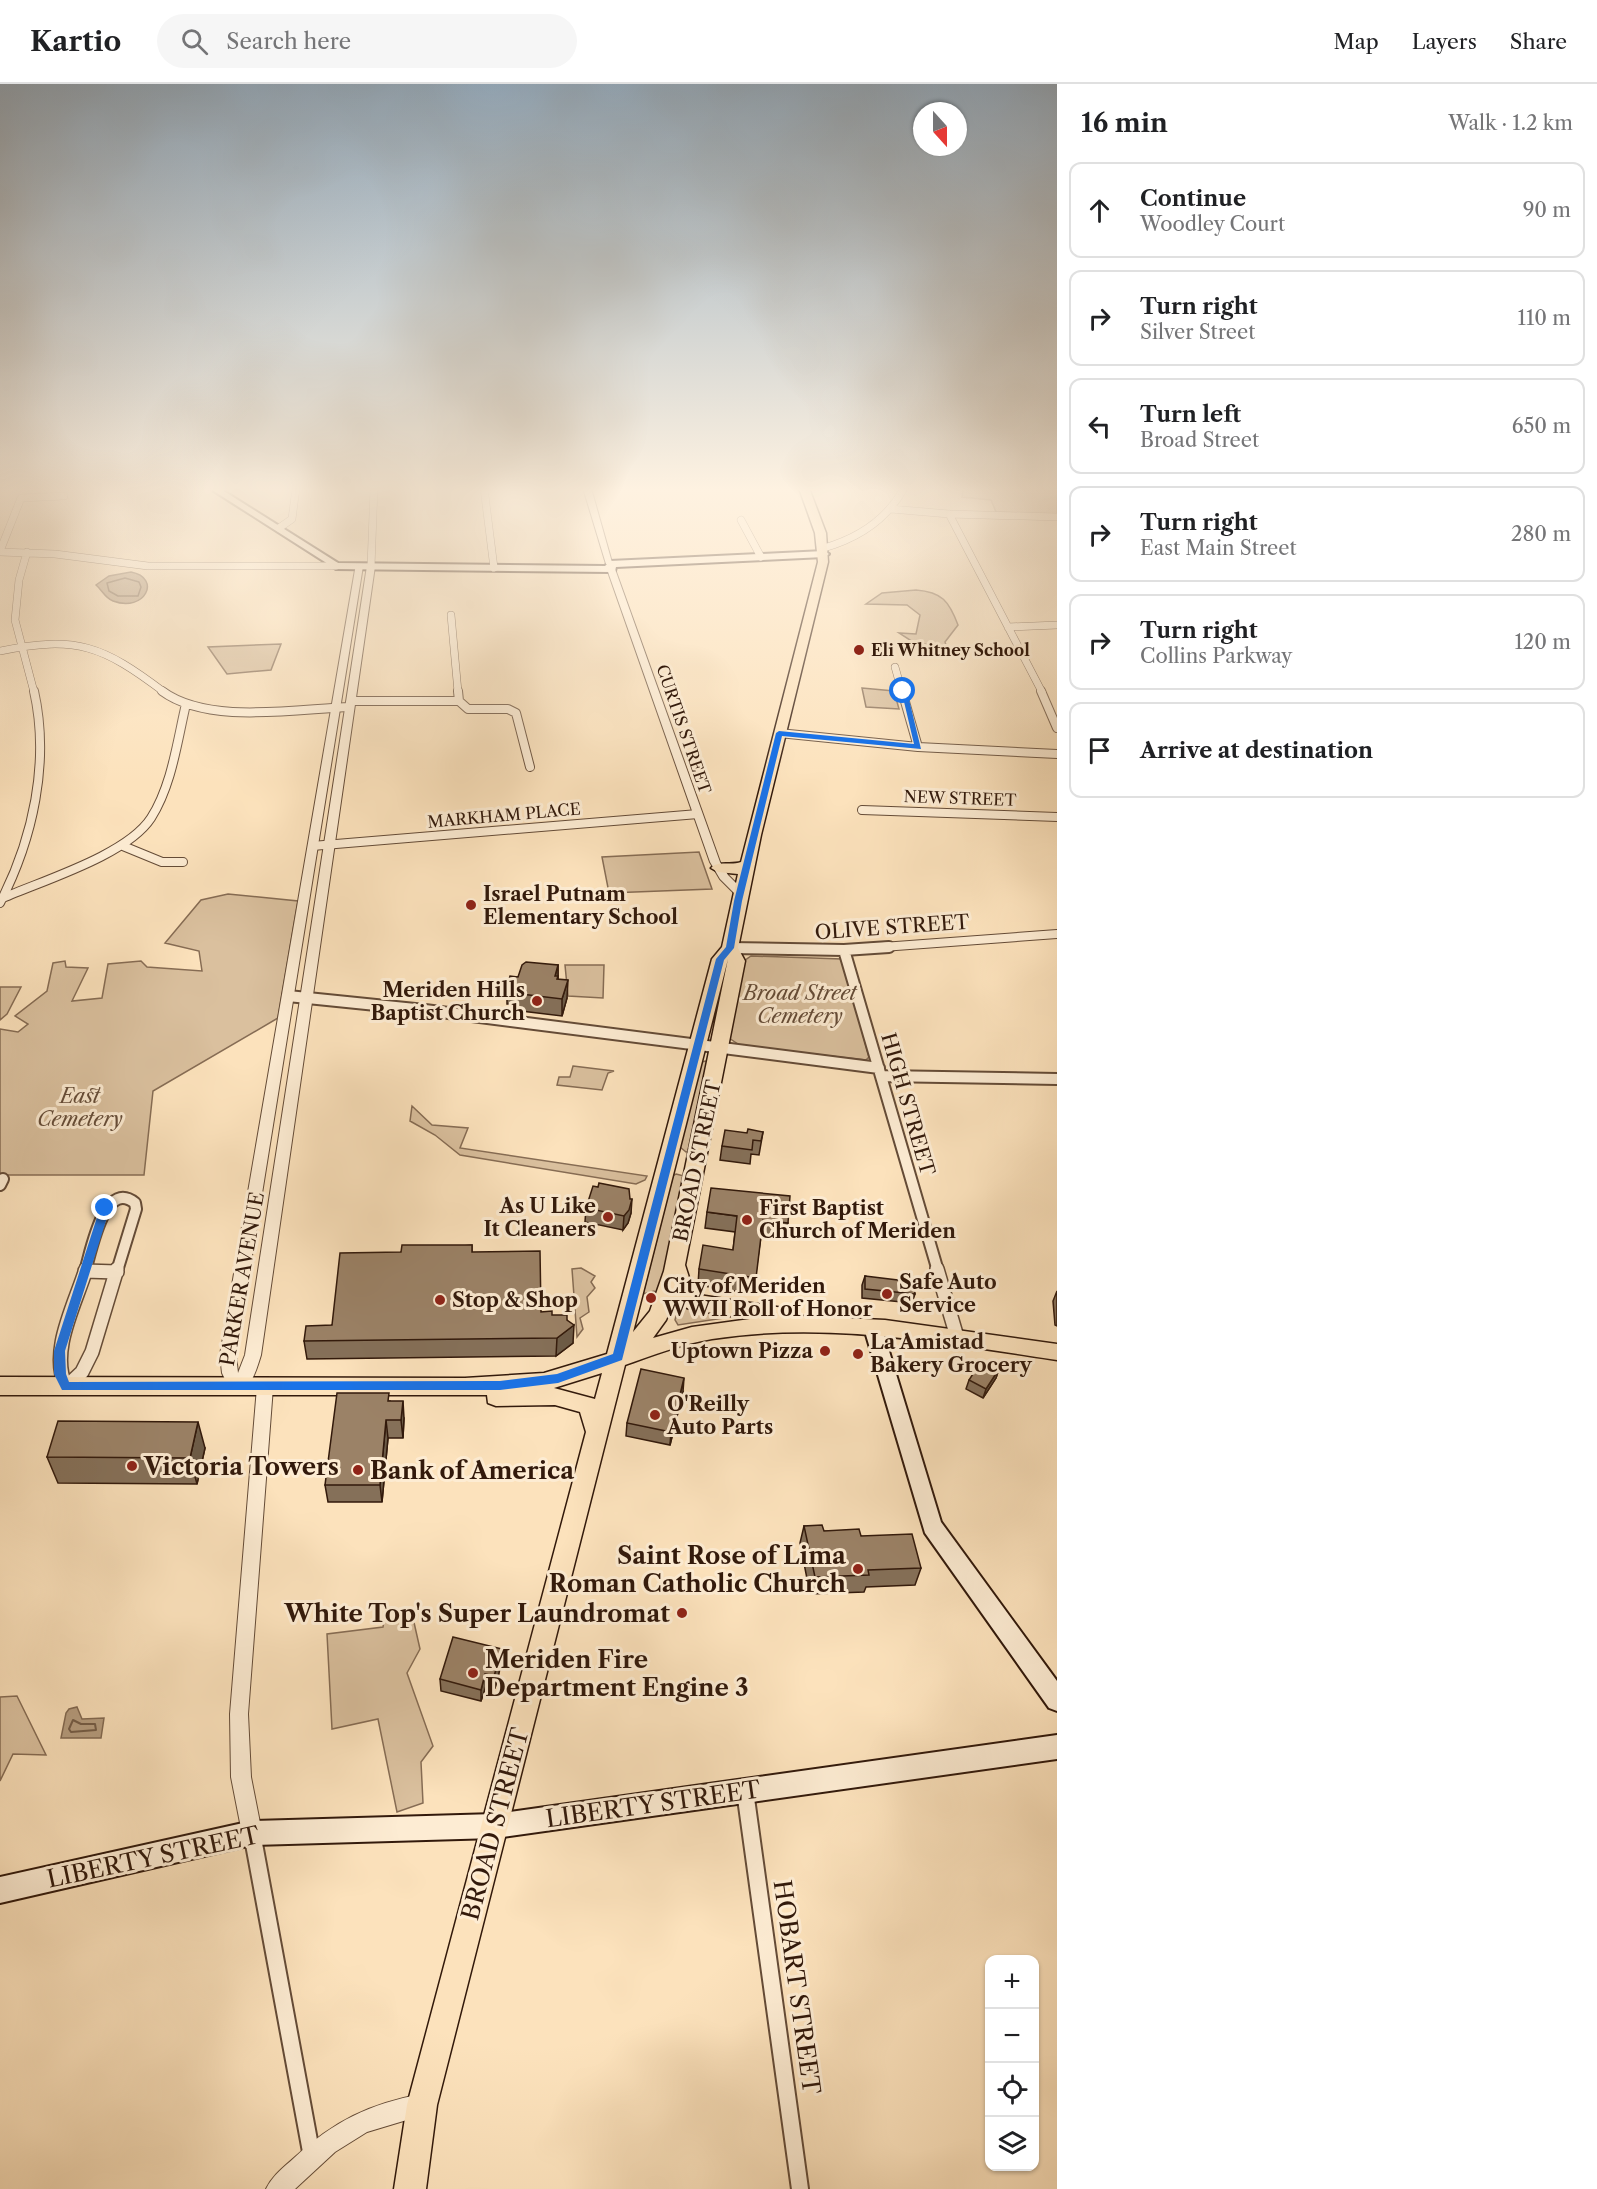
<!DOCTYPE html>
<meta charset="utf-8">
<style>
:root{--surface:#fff;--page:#f6f6f6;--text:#202124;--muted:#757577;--line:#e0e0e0}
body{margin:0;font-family:"Libre Caslon Text",serif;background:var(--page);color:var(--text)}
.controls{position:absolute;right:18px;bottom:18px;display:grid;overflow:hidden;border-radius:12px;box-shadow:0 2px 4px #0004}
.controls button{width:54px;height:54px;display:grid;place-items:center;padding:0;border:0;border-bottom:2px solid var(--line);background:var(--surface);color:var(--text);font:30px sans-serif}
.compass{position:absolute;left:913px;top:18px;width:54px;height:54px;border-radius:50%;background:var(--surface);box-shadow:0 2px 4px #0004;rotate:159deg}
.stop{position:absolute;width:18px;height:18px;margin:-14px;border:4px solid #1a73e8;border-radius:50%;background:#fff}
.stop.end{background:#1a73e8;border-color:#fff;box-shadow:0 2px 6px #0008}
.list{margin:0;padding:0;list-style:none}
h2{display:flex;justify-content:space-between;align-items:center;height:78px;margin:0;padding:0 24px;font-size:26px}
h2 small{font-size:20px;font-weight:400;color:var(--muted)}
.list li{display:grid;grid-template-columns:39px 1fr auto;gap:18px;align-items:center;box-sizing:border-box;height:96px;margin:0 12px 12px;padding:0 12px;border:2px solid var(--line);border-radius:12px}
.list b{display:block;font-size:22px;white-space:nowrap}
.list p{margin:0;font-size:20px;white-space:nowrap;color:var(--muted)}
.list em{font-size:20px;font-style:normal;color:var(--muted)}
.icon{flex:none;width:33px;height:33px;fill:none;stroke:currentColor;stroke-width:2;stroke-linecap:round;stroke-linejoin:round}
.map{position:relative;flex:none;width:1057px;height:2105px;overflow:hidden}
header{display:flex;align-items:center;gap:36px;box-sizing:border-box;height:84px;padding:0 30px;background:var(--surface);border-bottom:2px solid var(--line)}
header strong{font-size:28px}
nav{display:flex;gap:33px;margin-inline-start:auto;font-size:21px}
.search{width:420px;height:54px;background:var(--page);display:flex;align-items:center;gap:15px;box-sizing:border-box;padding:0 21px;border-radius:33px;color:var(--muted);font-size:22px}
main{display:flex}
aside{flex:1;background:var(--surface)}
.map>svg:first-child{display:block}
.green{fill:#dac09e;stroke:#866c54;stroke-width:1.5}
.water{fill:#b79e80;stroke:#826951;stroke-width:1.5}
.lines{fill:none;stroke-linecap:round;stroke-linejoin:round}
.shore-far1{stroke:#745c46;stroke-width:1.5}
.shore{stroke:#745c46;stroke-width:2}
.minor-far4-casing{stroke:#644b37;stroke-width:8}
.minor-far3-casing{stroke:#644b37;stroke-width:10}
.minor-far2-casing{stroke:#644b37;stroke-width:14}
.minor-far1-casing{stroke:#644b37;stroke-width:16}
.minor-casing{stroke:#644b37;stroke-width:20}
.tertiary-casing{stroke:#644b37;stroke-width:2}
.secondary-casing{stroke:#32190b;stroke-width:4}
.primary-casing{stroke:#32190b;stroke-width:3}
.minor-far4{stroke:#fdecd3;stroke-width:7}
.minor-far3{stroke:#fdecd3;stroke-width:8}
.minor-far2{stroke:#fdecd3;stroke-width:10}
.minor-far1{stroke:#fdecd3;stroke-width:13}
.minor{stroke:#fdecd3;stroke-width:16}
.tertiary{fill:#fdecd3;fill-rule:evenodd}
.secondary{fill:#fdecd3;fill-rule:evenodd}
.primary{fill:#fce2bc;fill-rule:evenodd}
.wall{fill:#857059;stroke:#32190b;stroke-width:1.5}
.shaded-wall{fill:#6c5b48;stroke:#32190b;stroke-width:1.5}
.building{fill:#9b8267;stroke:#32190b;stroke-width:1.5}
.route{fill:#1a73e8}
.poi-dot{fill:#8f2418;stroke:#fdecd3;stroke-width:2}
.labels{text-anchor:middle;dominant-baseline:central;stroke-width:6;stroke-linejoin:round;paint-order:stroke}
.far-poi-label{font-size:16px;font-weight:bold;fill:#32190b;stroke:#fdecd3;text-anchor:start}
.far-street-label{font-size:16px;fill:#32190b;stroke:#fdecd3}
.poi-label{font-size:20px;font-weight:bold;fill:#32190b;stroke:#fdecd3;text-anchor:start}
.street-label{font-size:20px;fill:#32190b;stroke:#fdecd3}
.park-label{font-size:20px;font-style:italic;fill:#644b37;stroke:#fdecd3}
.near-poi-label{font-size:24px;font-weight:bold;fill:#32190b;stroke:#fdecd3;text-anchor:start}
.near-street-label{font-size:24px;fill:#32190b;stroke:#fdecd3}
</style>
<header>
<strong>Kartio</strong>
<div class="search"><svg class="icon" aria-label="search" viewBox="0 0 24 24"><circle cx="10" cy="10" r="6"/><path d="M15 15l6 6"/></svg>Search here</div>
<nav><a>Map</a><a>Layers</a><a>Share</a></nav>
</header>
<main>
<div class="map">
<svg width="1057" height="2105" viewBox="0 0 1057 2105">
<rect width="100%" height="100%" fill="#fce2bc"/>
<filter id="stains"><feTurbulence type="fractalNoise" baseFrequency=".00333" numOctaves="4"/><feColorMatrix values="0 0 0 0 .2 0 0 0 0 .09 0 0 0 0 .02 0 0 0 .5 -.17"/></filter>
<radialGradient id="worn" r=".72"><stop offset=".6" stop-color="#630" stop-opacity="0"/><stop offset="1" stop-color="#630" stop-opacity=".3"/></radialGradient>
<path class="green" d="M963,404H1057V431L996,428L991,416L962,413Z
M916,506C942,508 949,517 958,541L945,558L946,561L916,560L899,549L916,550L920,531L907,521L866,520L882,509Z
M281,560L271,586L227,590L208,563Z
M862,604L894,607L899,625L866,623Z
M699,768L712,805L609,809L602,773Z
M228,810L298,817L278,934L153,1007L144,1091H0V945L18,948L28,940L15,932L47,907L53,879L65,877L66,883L88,884L72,917L102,914L108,880L141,877L147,883L202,887L199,867L165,859L201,816Z
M751,872L842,875L869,973L866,976L741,962L729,954L744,877Z
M565,881H604L603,914L568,912Z
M0,903H21L7,930L0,936Z
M706,977L709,979L690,1067L686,1068L680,1063L701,978Z
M573,982L614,987L608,989L602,1006L557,1001L559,993H570Z
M412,1022L432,1041L468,1044L460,1064L647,1092L645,1096L636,1100L460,1071L435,1051L410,1037Z
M676,1090L684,1092L660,1213L654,1207L643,1210L673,1092Z
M581,1184L595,1192L591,1198L595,1204L587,1213L589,1228L580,1234L583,1245L577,1253L572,1185Z
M680,1217L737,1232L678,1241L675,1236Z
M385,1531L413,1534L420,1565L407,1589L433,1662L421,1678L423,1719L397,1728L378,1635L332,1645L327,1550L383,1543Z
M17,1612L46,1671L13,1670L0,1697V1613Z"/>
<path class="water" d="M131,488C162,494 145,529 113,517C105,514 102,506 96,501L109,492Z
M77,1623L82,1635L104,1634L101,1654H61L66,1629L69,1625Z"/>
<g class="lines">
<path class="shore-far1" d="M125,494L139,498L141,503L138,512H118L109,507L107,499Z"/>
<path class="shore" d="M73,1636L81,1640H95L96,1646L71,1648L69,1645Z"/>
<defs>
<path id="minor-far4" d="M484,404L494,484
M891,425L949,430L1057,433
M949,430L1042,608
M741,436L761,473
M279,444L292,435L296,404
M824,464C858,454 887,436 904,404
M0,467L21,414L64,412
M0,468L55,470L148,482H336
M27,468L19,496L15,536L34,608
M371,482L374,404
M451,531L458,608
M1008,543L1057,541
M0,567C77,551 103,562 164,608
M895,583L902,608"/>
<path id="minor-far3" d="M162,607C208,641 295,625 350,623
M458,607L459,617
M902,607L918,663
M1041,607L1057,644
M351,617H459
M459,617L468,625H508L516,629L530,683
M779,649L918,663L1057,670
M862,726L1057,733
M123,762L162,778H183
M312,762L698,730
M3,814C44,796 127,771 151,734C172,701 177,658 186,620
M0,819C33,755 50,678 34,607
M730,864H737
M869,864L1057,850"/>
<path id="minor-far2" d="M730,864L844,866L889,863
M844,866L938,1187
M288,912L425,926L879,984
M882,992L1057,995
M0,1101L3,1095
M85,1187C91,1168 104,1094 135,1119L136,1125L117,1187"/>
<path id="minor-far1" d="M86,1185C75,1221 49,1267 66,1303L82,1288L92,1268L117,1185
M937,1185L957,1253
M85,1187L117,1188"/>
<path id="minor" d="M745,1707L800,2105
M252,1749L312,2073"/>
<path id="tertiary" d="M583,404H591L613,482L606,480Z
M356,480L363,482L236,1271L238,1289L245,1271L367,482L371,480L375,482L261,1271C257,1284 249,1314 231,1308L222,1289L220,1271Z
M608,483L615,485L720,778L728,791L744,807V811H736L720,795L710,778L607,485Z
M265,1297L271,1298L273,1303L248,1630L251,1693L262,1749L259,1756L252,1759L245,1756L242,1749L231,1693L230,1630L257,1303L259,1298Z
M422,2010L430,2013L433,2021L430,2029L367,2048L335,2068L295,2105H266C272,2092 284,2083 294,2074C334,2037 369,2020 422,2010Z"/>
<path id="secondary" d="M209,404H219L338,479L605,482L610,477L824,467L829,470L824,473L616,483L615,487L611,488L336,485Z
M873,1237L880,1239L882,1244L941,1438L1057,1597V1627L1049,1624L925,1449L864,1244L866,1239Z
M1057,1651V1675L495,1754L252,1761L0,1819V1793L252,1737L495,1730Z"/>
<path id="primary" d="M799,404H809L826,449L828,478L761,751L738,864L745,877L685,1181L693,1206L699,1211L790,1225L797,1227L800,1232L885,1236L1057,1260V1276C944,1259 827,1237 712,1255C682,1260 653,1271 625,1281L437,2021L426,2105H394L407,2021L586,1348L580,1328L555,1321L496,1322L488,1319L487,1311H0V1293L465,1294L544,1289L607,1270L712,875L722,863L738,790L718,788L711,784C718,776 731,782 741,778L818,478L815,449ZM728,875L664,1187L650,1227L633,1248ZM676,1213L687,1224L694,1226L750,1235L692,1243L653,1254L666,1236ZM602,1289L595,1315L554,1304Z"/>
</defs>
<use href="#minor-far4" class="minor-far4-casing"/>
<use href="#minor-far3" class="minor-far3-casing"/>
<use href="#minor-far2" class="minor-far2-casing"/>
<use href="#minor-far1" class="minor-far1-casing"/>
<use href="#minor" class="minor-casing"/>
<use href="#tertiary" class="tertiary-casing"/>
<use href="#secondary" class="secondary-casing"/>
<use href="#primary" class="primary-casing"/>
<use href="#minor-far4" class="minor-far4"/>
<use href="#minor-far3" class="minor-far3"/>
<use href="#minor-far2" class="minor-far2"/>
<use href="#minor-far1" class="minor-far1"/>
<use href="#minor" class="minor"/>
<use href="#tertiary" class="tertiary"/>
<use href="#secondary" class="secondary"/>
<use href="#primary" class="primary"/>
</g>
<path class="wall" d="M558,881V895L567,914L562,932L513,926V920H507V902L518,893Z
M763,1048L759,1071L751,1070L750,1080L720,1076L722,1062L747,1049Z
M598,1103L630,1115L631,1129L628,1139L623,1146L585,1138L586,1124Z
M707,1128L788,1139L785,1155L761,1152L753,1210L698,1201L699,1185L733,1166L735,1148L705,1144Z
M472,1161V1168L541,1228L567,1236L573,1259L556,1272L307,1275L304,1257L332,1241L401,1168Z
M865,1192L915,1210L912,1219L862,1214V1201Z
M1057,1207V1242L1055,1241L1053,1217Z
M999,1285L996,1294L983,1314L966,1305L969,1296Z
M683,1308L670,1361L626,1352L627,1339Z
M390,1317L404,1334L403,1354H388L382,1418H328L325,1401Z
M205,1364L197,1400L58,1399L47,1373Z
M804,1442L824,1447L861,1452L921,1484L915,1501L866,1503L864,1508L810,1510L800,1459Z
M502,1577L495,1604L486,1602L481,1617L441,1607L440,1595Z"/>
<path class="shaded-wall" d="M558,881V910L555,892Z
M568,896L567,914L562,932V915Z
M632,1115L631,1129L628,1139L623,1146L624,1132Z
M574,1241L573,1259L556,1272L557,1254Z
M999,1285L996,1294L983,1314L986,1305Z
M684,1294L683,1308L670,1361L671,1348Z
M403,1317L404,1334L403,1354L401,1336Z
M386,1336L388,1354L382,1418L380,1401Z
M198,1338L205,1364L197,1400L190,1374Z
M502,1565V1577L495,1604L494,1592Z
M485,1590L486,1602L481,1617V1606Z"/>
<path class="building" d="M526,878L558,881L555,892H558L557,895L568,896L562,915L513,909L515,903L507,902L510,892L518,893L522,881Z
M748,1045L763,1048L761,1057L753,1056L752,1066L722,1062L725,1046L747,1049Z
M599,1099L629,1105L630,1115H632L629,1126L624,1132L586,1124L593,1102L598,1103Z
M711,1104L790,1112L788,1139L763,1136L756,1194L699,1185L703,1161L733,1166L737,1132L707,1128Z
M402,1161H472V1168L540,1167L541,1228L552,1227V1231H567V1236L574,1241L557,1254L304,1257L306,1242L332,1241L340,1169L401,1168Z
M865,1192L914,1198L915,1210L865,1205Z
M982,1276L999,1285L986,1305L969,1296Z
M641,1285L684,1294L671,1348L627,1339Z
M337,1309H389L388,1317H403L401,1336H386L380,1401H325Z
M58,1337L198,1338L190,1374L47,1373Z
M822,1441L824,1447L859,1445L861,1452L912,1450L921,1484L868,1486L869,1491L815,1493L804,1442Z
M453,1553L502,1565L494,1592L485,1590L481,1606L440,1595Z"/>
<linearGradient id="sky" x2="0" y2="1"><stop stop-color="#94abbe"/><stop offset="0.58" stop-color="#fef2e1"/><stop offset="1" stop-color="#fef2e1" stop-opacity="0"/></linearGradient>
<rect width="1057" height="699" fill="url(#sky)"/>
<path class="route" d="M901,605L907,607L921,665L782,652L742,817L734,864L724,876L622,1276L558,1299L500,1306H62L54,1290V1267L100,1124L105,1121L110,1124L65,1267L66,1290L69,1298L500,1297L557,1290L613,1270L716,875L726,863L734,817L776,649L779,647L914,660Z"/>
<g class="poi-dot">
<circle cx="859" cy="566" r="6"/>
<circle cx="471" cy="821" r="6"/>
<circle cx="537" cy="917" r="6"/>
<circle cx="608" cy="1133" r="6"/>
<circle cx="747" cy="1136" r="6"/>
<circle cx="887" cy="1210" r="6"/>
<circle cx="651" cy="1214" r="6"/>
<circle cx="440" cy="1216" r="6"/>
<circle cx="825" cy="1267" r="6"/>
<circle cx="858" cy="1270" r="6"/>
<circle cx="655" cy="1331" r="6"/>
<circle cx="132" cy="1382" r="6"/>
<circle cx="358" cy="1386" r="6"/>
<circle cx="858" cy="1485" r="6"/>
<circle cx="682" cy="1529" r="6"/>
<circle cx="473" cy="1589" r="6"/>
</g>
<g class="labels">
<g class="far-poi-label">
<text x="871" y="566">Eli Whitney School</text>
</g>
<g class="far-street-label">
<text transform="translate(684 645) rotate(71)">CURTIS STREET</text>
<text transform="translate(960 714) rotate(2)">NEW STREET</text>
<text transform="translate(504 731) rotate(-5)">MARKHAM PLACE</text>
</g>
<g class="poi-label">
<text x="483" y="810">Israel Putnam<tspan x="483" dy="23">Elementary School</tspan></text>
<text x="525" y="906" text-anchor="end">Meriden Hills<tspan x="525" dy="23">Baptist Church</tspan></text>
<text x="596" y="1122" text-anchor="end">As U Like<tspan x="596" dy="23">It Cleaners</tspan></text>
<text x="759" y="1124">First Baptist<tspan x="759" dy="23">Church of Meriden</tspan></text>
<text x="899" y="1198">Safe Auto<tspan x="899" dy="23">Service</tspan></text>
<text x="663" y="1202">City of Meriden<tspan x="663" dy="23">WWII Roll of Honor</tspan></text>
<text x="452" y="1216">Stop &amp; Shop</text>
<text x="870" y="1258">La Amistad<tspan x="870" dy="23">Bakery Grocery</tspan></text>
<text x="813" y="1267" text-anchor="end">Uptown Pizza</text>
<text x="667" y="1320">O'Reilly<tspan x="667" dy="23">Auto Parts</tspan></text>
</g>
<g class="street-label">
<text transform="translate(892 843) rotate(-4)">OLIVE STREET</text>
<text transform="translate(908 1020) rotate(74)">HIGH STREET</text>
<text transform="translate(697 1077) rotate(-78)">BROAD STREET</text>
<text transform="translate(242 1195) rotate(-80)">PARKER AVENUE</text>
</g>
<g class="park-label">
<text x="800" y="909">Broad Street<tspan x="800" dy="23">Cemetery</tspan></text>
<text x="80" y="1012">East<tspan x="80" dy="23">Cemetery</tspan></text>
</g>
<g class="near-poi-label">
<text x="144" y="1382">Victoria Towers</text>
<text x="370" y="1386">Bank of America</text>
<text x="846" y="1471" text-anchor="end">Saint Rose of Lima<tspan x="846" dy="28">Roman Catholic Church</tspan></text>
<text x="670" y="1529" text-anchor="end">White Top's Super Laundromat</text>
<text x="485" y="1575">Meriden Fire<tspan x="485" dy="28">Department Engine 3</tspan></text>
</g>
<g class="near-street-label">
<text transform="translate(653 1720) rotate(-8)">LIBERTY STREET</text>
<text transform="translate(495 1740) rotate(-75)">BROAD STREET</text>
<text transform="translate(153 1773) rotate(-12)">LIBERTY STREET</text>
<text transform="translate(797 1903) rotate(82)">HOBART STREET</text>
</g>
</g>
<rect width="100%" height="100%" filter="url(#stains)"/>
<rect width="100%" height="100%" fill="url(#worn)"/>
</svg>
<div class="controls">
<button>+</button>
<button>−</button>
<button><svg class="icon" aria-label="locate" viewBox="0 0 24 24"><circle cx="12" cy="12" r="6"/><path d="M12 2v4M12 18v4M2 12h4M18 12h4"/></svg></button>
<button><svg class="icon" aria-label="layers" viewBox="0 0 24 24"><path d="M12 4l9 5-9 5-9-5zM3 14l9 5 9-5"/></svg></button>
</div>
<svg class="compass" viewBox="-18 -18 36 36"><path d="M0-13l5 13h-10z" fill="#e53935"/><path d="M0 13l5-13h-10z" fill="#757577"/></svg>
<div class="stop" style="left:903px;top:607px"></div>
<div class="stop end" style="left:105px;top:1124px"></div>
</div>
<aside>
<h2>16 min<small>Walk · 1.2 km</small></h2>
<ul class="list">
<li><svg class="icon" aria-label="ahead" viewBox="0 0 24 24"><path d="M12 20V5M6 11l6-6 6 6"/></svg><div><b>Continue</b><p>Woodley Court</p></div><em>90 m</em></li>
<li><svg class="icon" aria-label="right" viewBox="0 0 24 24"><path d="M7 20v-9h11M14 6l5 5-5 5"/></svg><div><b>Turn right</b><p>Silver Street</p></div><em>110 m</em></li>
<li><svg class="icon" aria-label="left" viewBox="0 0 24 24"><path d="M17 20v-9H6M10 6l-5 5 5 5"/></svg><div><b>Turn left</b><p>Broad Street</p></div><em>650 m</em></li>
<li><svg class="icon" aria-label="right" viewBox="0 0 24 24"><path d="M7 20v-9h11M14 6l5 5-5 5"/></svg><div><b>Turn right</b><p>East Main Street</p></div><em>280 m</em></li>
<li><svg class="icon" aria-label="right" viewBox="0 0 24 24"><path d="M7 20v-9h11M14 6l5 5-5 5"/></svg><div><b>Turn right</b><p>Collins Parkway</p></div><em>120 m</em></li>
<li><svg class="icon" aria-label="arrive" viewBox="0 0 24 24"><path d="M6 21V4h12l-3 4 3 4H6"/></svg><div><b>Arrive at destination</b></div></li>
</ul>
</aside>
</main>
